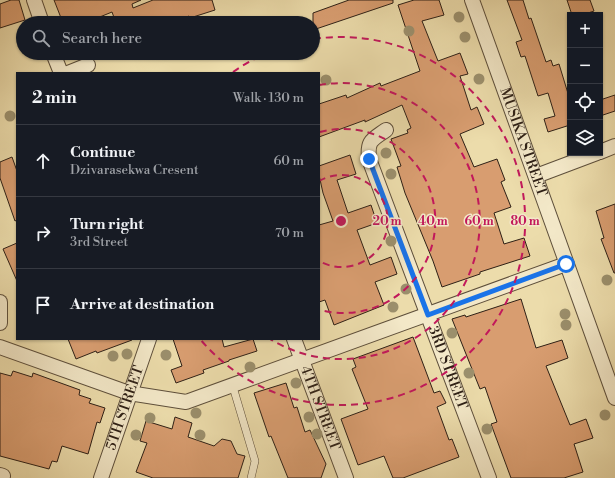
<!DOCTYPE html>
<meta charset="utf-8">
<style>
:root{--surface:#171b24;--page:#242831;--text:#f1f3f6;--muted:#9ea1a6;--line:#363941}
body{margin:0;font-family:"Libre Bodoni",serif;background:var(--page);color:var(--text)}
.controls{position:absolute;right:12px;top:12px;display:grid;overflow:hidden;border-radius:0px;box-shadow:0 1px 3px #0004}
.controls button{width:36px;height:36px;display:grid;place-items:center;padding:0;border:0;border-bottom:1px solid var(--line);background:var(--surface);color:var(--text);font:20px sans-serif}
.stop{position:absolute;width:12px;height:12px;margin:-9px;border:3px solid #1a73e8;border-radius:50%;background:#fff}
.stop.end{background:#1a73e8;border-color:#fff;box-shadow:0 1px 4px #0008}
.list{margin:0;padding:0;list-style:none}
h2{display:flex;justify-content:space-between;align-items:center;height:52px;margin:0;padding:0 16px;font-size:17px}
h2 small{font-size:13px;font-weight:400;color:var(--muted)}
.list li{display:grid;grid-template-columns:26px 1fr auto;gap:12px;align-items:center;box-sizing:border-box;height:72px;padding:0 16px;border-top:1px solid var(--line)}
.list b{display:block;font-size:15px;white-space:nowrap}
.list p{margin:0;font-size:13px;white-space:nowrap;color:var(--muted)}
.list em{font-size:13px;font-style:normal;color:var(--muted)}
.icon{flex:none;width:22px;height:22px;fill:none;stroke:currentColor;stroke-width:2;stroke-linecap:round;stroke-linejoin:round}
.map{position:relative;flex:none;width:615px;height:478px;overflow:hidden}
.search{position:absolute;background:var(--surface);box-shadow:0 1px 3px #0004;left:16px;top:16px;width:304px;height:44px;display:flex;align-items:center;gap:10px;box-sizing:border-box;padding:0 14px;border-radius:22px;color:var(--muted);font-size:15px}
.panel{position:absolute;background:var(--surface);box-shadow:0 1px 3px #0004;left:16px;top:72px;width:304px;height:268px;border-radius:0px}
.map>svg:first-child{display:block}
.building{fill:#d89d70;stroke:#2e2016}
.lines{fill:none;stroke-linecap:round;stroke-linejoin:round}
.lane-casing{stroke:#5e4f3b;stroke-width:8}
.street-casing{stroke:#5e4f3b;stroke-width:16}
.lane{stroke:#f3e8c8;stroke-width:7}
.street{stroke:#f3e8c8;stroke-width:14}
.tree{fill:#9b8f6c}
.route{stroke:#1a73e8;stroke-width:5}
.ring{fill:none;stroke:#c2185b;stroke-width:2;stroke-dasharray:7 5}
.labels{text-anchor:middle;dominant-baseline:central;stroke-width:3;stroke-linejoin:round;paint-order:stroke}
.street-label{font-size:14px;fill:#2e2016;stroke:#f3e8c8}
.centre{fill:#c2185b;stroke:#f3e8c8;stroke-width:2}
.ring-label{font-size:12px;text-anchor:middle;font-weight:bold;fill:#c2185b;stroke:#f3e8c8;stroke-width:3;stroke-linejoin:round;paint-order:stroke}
</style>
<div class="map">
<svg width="615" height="478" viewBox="0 0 615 478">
<rect width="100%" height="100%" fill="#ecdcab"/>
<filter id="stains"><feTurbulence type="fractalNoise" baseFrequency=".005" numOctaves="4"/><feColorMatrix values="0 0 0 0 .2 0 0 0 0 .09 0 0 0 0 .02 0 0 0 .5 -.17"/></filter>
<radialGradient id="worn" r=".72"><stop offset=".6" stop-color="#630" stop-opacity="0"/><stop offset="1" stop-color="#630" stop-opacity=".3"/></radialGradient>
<path class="building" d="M11,0H19L25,20L0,28V4Z
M54,0H141L132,4L133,8L153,0H212L215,10L190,18L189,16L172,23H116L112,12L85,23H63Z
M349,0H393V3L313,30V13Z
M414,0H439L444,15L422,21L438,61L460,53L468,74L460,76L471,110L477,107L484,124L460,134L474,167L497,159L505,180L501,182L511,207L494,213L504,244L524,238L530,256L480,272V274L442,287L433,261L405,193L397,167L401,166L391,139L408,133L407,130L411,128L402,105L365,122V120L319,137V104L346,95L347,98L380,83L381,86L420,71L398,5Z
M507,0H523L529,19L531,18L546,62L551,60L553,66L559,64L570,100V125L548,132L544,119L555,116L548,93L538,96L525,56L521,57L516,42L522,40Z
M567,0H590L594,11L582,15H572Z
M615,95V111L600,116V100Z
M350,155L356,174L337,180L348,213L371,205L377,223L357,230L370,265L391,257L397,274L375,282L384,305L334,325L325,300L319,302V225L333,221L323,193L319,175V166Z
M12,157L17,171V220L15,221L0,178V162Z
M615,204V273H614L601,239L604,238L596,211Z
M17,243V281L3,249Z
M521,299L536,348L562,340L568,358L546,366L570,425L586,419L593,438L574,444L583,472L564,478H511L491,424L497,422L485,387L480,389L452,319L465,315L466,317Z
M413,337L434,393L440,391L446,403L437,407L449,440L452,439L459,457L403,478H393L384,456L358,465L341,419L368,409L352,369L356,367L353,359Z
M68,339H132V340L97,353L96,351L76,359Z
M173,339H222L224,347L253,339L257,351L229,360V361L203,370L204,373L176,383L171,370L182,366Z
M13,371L32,377L33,373L80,390L79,395L91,399L89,403L105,408L100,423L97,422L88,454L62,446L57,462L52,461L49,469L0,456V373L11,376Z
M286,383L294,408L297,407L305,432L310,430L326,464L321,478H288L271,436L269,437L254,393Z
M175,417L192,423L188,437L214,446L222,439L231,441L237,454L245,456L238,478H153L136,472L147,443L140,441L146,421L172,429Z"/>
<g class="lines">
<defs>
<path id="lane" d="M233,387L255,461L251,478"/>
<g id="street">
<path d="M34,0L42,23"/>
<path id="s1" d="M472,0L615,398"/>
<path d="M53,53L61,73"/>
<path d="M68,73L88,65"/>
<path id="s2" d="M386,130C372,140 367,140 369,159L489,478"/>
<path d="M600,152L615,146"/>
<path d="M536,176L597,153"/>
<path d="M0,302V323"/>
<path id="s3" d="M294,339L346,478"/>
<path d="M0,347L129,393L186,402L566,264"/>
<path d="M0,475L3,476"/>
<path id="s4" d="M101,478L149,339"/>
</g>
</defs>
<use href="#lane" class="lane-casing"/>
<use href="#street" class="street-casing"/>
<use href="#lane" class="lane"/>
<use href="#street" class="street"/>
</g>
<g class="tree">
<circle cx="459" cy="17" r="5.5"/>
<circle cx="409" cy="31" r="5.5"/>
<circle cx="465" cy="37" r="5.5"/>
<circle cx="479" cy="79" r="5.5"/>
<circle cx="326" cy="80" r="5.5"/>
<circle cx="10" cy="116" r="5.5"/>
<circle cx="386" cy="153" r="5.5"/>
<circle cx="391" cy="174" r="5.5"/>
<circle cx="391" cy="241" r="5.5"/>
<circle cx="607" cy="280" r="5.5"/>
<circle cx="406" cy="289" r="5.5"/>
<circle cx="393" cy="307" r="5.5"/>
<circle cx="565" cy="314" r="5.5"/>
<circle cx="566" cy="325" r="5.5"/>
<circle cx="452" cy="333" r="5.5"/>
<circle cx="127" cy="354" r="5.5"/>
<circle cx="166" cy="355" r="5.5"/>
<circle cx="113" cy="356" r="5.5"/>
<circle cx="250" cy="367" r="5.5"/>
<circle cx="469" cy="373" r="5.5"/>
<circle cx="296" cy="383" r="5.5"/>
<circle cx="196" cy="413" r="5.5"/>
<circle cx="605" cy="415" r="5.5"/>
<circle cx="309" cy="417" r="5.5"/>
<circle cx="150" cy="418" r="5.5"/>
<circle cx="487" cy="429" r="5.5"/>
<circle cx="317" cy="434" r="5.5"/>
<circle cx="136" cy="435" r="5.5"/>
<circle cx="200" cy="435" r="5.5"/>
</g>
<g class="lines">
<path class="route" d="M369,159L428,315L566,264"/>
</g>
<g class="ring">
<path d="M319 181A46 46 0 1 1 319 261"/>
<path d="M320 132A92 92 0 1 1 320 310"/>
<path d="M319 85A138 138 0 1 1 270 339"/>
<path d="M233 72A184 184 0 0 1 265 54M314 39A184 184 0 1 1 200 339"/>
</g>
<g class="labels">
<g class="street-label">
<text stroke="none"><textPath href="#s1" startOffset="151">MUSIKA STREET</textPath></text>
<text stroke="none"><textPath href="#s2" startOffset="260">3RD STREET</textPath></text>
<text stroke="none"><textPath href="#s4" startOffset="74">5TH STREET</textPath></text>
<text stroke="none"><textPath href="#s3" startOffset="74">4TH STREET</textPath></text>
</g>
</g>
<circle cx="341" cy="221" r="6" class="centre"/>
<g class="ring-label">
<text x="387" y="225">20 m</text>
<text x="433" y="225">40 m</text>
<text x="479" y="225">60 m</text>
<text x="525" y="225">80 m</text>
</g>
<rect width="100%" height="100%" filter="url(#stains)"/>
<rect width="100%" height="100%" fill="url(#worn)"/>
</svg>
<div class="controls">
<button>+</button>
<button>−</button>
<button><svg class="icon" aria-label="locate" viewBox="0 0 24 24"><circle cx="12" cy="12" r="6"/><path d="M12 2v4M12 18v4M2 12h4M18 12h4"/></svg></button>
<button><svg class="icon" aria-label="layers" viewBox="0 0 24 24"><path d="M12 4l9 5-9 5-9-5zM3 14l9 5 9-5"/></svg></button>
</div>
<div class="stop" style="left:566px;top:264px"></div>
<div class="stop end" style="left:369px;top:159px"></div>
<div class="search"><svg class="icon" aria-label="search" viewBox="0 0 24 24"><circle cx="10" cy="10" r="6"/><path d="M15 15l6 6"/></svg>Search here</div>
<section class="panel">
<h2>2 min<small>Walk · 130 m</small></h2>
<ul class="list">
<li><svg class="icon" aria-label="ahead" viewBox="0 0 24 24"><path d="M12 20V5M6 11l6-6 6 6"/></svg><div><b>Continue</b><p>Dzivarasekwa Cresent</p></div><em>60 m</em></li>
<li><svg class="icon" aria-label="right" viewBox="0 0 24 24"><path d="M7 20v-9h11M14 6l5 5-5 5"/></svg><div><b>Turn right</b><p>3rd Street</p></div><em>70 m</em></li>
<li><svg class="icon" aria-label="arrive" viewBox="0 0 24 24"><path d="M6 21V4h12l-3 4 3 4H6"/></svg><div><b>Arrive at destination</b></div></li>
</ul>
</section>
</div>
